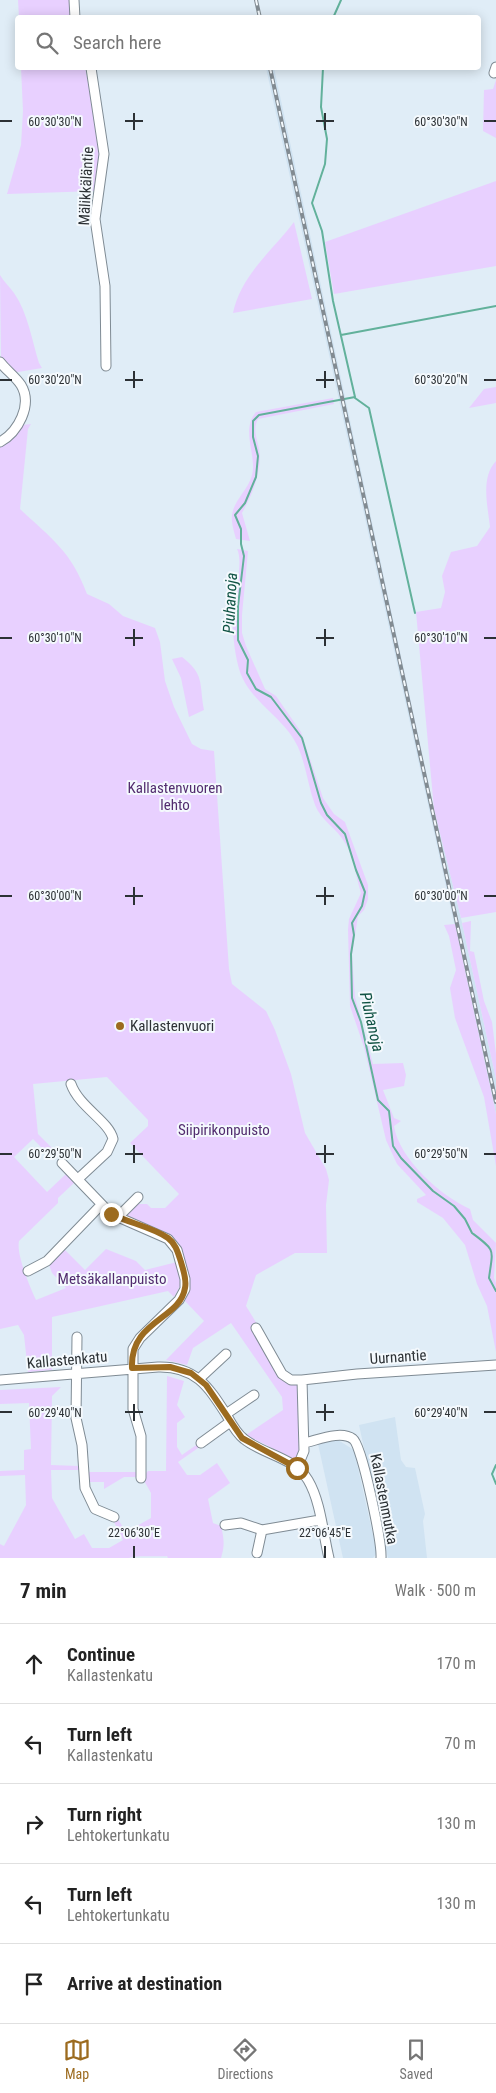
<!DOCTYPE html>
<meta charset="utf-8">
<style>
:root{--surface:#fff;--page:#f2f2f2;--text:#222;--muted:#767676;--line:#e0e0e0;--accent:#9c6b1f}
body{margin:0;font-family:"Roboto Condensed",sans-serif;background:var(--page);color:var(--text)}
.stop{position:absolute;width:15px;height:15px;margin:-11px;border:4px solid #9c6b1f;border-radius:50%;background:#fff}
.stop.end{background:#9c6b1f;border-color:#fff;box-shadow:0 1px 5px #0008}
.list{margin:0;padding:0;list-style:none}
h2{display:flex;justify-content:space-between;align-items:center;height:65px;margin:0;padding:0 20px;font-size:21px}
h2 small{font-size:16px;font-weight:400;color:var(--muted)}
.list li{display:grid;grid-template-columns:32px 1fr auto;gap:15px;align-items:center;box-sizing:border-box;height:80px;padding:0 20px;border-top:1px solid var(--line)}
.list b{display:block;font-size:19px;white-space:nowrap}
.list p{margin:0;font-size:16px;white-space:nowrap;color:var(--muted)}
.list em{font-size:16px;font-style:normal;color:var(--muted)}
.icon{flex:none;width:28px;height:28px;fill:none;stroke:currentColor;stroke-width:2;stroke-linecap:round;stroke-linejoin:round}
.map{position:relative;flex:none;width:496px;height:1558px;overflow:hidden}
.search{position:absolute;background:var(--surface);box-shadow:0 2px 12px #0003;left:15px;right:15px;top:15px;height:55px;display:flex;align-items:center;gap:12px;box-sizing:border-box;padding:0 18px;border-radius:5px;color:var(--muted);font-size:19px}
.sheet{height:465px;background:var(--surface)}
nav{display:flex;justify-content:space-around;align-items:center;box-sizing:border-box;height:70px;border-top:1px solid var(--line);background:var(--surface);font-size:14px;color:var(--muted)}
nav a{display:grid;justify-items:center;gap:2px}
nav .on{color:var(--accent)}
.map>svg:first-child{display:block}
.built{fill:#d0e3f2}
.green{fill:#e8d0ff}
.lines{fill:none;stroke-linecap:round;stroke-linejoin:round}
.stream{stroke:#62b19b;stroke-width:2}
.minor-casing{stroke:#7f8b94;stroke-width:11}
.minor{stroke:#fff;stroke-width:9}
.rail-casing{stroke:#828b92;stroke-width:4}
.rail{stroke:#f4f9fd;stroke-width:2;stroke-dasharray:5.5;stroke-linecap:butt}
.route{stroke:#9c6b1f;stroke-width:6}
.ticks{fill:none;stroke:#2c3135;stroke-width:2}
.poi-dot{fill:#9c6b1f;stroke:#f4f9fd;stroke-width:2}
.labels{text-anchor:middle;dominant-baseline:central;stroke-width:4;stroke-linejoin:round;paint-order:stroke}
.street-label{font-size:15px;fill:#2c3135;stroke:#f4f9fd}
.park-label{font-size:15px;fill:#522c6f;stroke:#f4f9fd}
.poi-label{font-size:15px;fill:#2c3135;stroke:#f4f9fd;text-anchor:start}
.water-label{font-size:16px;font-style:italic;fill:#0f5243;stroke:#f4f9fd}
.ticks-label{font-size:12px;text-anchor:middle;fill:#2c3135;stroke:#f4f9fd;stroke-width:4;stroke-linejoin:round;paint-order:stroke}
</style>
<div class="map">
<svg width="496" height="1558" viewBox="0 0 496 1558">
<rect width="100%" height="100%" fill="#e0edf7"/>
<path class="built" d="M266,68H274L434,809L461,918L496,1079V1114Z
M395,1417L401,1460L406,1467L415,1468L425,1514L423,1521L427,1558H388L359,1425Z
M338,1440L354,1450L377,1553L373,1558H343L318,1444Z"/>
<path class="green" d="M18,0H70L71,17H19Z
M21,68H85L101,143L96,191L7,194L21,145L23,111Z
M496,80V138L483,131L484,90L493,89Z
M496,181V266L334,294L325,242Z
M294,222L312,299L233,313C241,275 272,251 294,222Z
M0,275C4,282 10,287 14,293C28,313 32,341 39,363L42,368L12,373L1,360Z
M496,387V403L469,408L484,389Z
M333,398L334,404L258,419C251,431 260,444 260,457C259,478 252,495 242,513L250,541L236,539C234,532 231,522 232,515C234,499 252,487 253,469C254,449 242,429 256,412Z
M31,424L28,429L20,509C52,539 71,551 87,594L109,604L123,616L155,628L160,642L165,681L174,707L192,744L201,749L214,751L229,969L232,984L266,1011L275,1030L291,1074L305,1133L326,1169L329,1180L326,1205L327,1253H295L256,1275L246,1306L257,1324L251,1328L270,1356L301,1386L300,1447L296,1460L246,1435L283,1410L282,1397L231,1323L193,1348L187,1365L166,1360L204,1321L185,1301L190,1281L181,1249L123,1215L134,1204H147L151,1208H165L179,1194L130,1143L148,1126V1120L107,1077L33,1084L38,1134L58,1154L53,1159L33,1139L14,1157L47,1192L67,1173L75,1182L58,1198V1203L19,1241C16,1254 30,1287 36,1300L66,1288L52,1273L48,1262L63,1248L85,1270L106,1249L136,1261L145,1270L177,1262L181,1284L174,1297L168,1291L52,1317V1370L28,1372L24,1335L18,1325L0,1329V445L18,433L23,425Z
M496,461V912L461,918L434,809L416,612L441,608L445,592L442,576L451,552L477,546L490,527C488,507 480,478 496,461Z
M237,549L248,551L242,615V633L246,646L265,689L276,696L301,732L323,798L334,814L345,822L368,885V899L364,910L358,916L352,955L355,997L373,1064L403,1063L406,1075L404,1086L383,1090L394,1118L401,1121L394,1126C399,1159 441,1196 470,1209L473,1220L496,1243L494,1278L496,1283V1352L487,1306L477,1284L465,1245L443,1218L417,1202V1199L426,1195L397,1164L386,1140L364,1047L350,1006L348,929L349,919L361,893C356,878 354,856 345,843C337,828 321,821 315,805C308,786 306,765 298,747C285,718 251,703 240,672C234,653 232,629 233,609C234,592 244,563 237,549Z
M182,657C205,675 199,683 204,710L189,717L181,678L172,659Z
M471,921L470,951L474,952L484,1001L492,1022L496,1054V1079L462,923Z
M455,924L496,1114V1166L484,1097L455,1018L450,988L456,970L449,936L444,925Z
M167,1376L184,1381L177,1405L185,1417L177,1423V1447L182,1455L199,1443L201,1446L178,1462L187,1475H200L217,1463L230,1483L208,1499L213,1523L221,1526C224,1539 225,1545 221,1558H168L167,1556C158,1557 134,1555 129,1558H0V1544L4,1546L26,1505L25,1475L0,1476V1471L24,1470V1450L31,1449L29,1403L0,1404V1390L61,1387L52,1396L51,1465L79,1466V1470H51L52,1498L75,1539L84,1534L92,1548H109L123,1540L112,1518L116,1516L126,1532L151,1518V1493L142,1477L148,1471H166Z
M86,1472H136V1477H124L104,1489V1482H86Z"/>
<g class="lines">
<path class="stream" d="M333,18L341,0
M323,68L321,107L327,139L325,164L312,203L322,231L333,301L355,397L259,415L253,421V437L258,456L256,477L245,503L235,515L241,529V544L244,556L238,606V640L248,660L247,673L256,689L271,697L302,738L321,803L327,815L345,834L356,870L365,892L362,906L352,923L354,935L351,954L352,998L361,1022L378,1100L389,1111L393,1146L401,1158L433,1191L454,1206L465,1219L472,1233C496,1251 493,1248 489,1278L496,1291
M341,335L496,306
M355,398L369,408L415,613
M496,1465L492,1474L496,1484"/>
<defs>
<path id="minor" d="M74,0L75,18
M91,68L104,154L95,219L105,286L106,366
M494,73L496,67
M0,362C6,370 15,376 21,385C33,405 18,432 0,442
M71,1084C79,1107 109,1121 113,1139L107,1152L78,1179
M62,1163L111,1214L168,1239L177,1250L185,1279V1289L179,1300L140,1338L133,1349V1409L141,1436V1478
M118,1217L138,1197
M28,1271L47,1261L101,1205
M256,1328L282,1374L291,1380H302L304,1451L297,1468
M77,1337L76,1418L82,1445L85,1488L95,1509L114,1517
M199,1379L226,1354
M0,1380L158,1367C195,1366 208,1386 226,1414C231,1423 236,1433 244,1439C264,1455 294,1457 308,1480C321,1502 323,1534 329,1558
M302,1380L357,1374L496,1365
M226,1414L254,1395
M201,1443L230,1422
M304,1443C318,1440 341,1430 353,1439C362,1445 382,1543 381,1558
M225,1525L241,1523L262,1530L320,1520
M257,1553L262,1530"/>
</defs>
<use href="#minor" class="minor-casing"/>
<use href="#minor" class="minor"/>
<defs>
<path id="rail" d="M256,0L260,18
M270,68L496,1102"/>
</defs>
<use href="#rail" class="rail-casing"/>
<use href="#rail" class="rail"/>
</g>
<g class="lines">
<path class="route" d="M111,1214C129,1223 152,1227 168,1238C176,1244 178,1253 181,1262C183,1270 187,1279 185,1288C180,1320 130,1320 132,1368L170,1367L191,1373L206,1385L242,1438L297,1468"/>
</g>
<path class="ticks" d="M134,113V130M325,113V130M0,121H12M125,121H143M316,121H334M484,121H496M134,371V388M325,371V388M0,380H12M125,380H143M316,380H334M484,380H496M134,629V646M325,629V646M0,638H12M125,638H143M316,638H334M484,638H496M134,887V905M325,887V905M0,896H12M125,896H143M316,896H334M484,896H496M134,1145V1163M325,1145V1163M0,1154H12M125,1154H143M316,1154H334M484,1154H496M134,1404V1421M325,1404V1421M0,1412H12M125,1412H143M316,1412H334M484,1412H496M134,1546V1558M325,1546V1558"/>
<circle class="poi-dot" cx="120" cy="1026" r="5"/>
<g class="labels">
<g class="street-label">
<text transform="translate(86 186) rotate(-87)">Mälikkäläntie</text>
<text transform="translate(398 1357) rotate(-4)">Uurnantie</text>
<text transform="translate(67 1360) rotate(-5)">Kallastenkatu</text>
<text transform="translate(384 1499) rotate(79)">Kallastenmutka</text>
</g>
<g class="park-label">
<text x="175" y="788">Kallastenvuoren<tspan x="175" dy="17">lehto</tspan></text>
<text x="224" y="1130">Siipirikonpuisto</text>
<text x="112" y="1279">Metsäkallanpuisto</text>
</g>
<g class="poi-label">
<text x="130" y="1026">Kallastenvuori</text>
</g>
<g class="water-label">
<text transform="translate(230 603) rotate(-87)">Piuhanoja</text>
<text transform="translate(372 1022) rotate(77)">Piuhanoja</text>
</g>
</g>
<g class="ticks-label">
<text x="55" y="126">60°30'30"N</text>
<text x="441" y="126">60°30'30"N</text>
<text x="55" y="384">60°30'20"N</text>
<text x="441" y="384">60°30'20"N</text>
<text x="55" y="642">60°30'10"N</text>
<text x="441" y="642">60°30'10"N</text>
<text x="55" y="900">60°30'00"N</text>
<text x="441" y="900">60°30'00"N</text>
<text x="55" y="1158">60°29'50"N</text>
<text x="441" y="1158">60°29'50"N</text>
<text x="55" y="1417">60°29'40"N</text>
<text x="441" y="1417">60°29'40"N</text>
<text x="134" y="1537">22°06'30"E</text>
<text x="325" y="1537">22°06'45"E</text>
</g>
</svg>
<div class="stop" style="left:297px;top:1468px"></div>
<div class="stop end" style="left:111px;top:1214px"></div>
<div class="search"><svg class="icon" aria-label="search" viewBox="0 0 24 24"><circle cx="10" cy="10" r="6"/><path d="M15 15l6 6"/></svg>Search here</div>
</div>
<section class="sheet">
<h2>7 min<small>Walk · 500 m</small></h2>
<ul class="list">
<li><svg class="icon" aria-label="ahead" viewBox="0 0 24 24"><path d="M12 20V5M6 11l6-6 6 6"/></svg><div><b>Continue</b><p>Kallastenkatu</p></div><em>170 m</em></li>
<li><svg class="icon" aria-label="left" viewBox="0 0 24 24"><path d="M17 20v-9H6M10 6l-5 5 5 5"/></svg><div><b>Turn left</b><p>Kallastenkatu</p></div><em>70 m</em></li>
<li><svg class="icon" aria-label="right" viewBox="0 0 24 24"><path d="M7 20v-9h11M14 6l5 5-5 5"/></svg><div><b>Turn right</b><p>Lehtokertunkatu</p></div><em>130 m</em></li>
<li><svg class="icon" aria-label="left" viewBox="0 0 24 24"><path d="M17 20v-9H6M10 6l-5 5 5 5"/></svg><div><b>Turn left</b><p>Lehtokertunkatu</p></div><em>130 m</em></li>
<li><svg class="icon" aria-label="arrive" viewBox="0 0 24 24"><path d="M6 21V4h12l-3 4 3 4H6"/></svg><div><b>Arrive at destination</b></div></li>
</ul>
</section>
<nav>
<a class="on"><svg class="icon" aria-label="map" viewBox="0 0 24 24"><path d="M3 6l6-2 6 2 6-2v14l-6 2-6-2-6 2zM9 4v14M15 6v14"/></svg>Map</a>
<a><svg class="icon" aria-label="directions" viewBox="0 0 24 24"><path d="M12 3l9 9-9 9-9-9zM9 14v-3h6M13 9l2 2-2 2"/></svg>Directions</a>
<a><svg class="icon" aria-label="saved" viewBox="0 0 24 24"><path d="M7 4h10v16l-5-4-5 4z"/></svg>Saved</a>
</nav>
